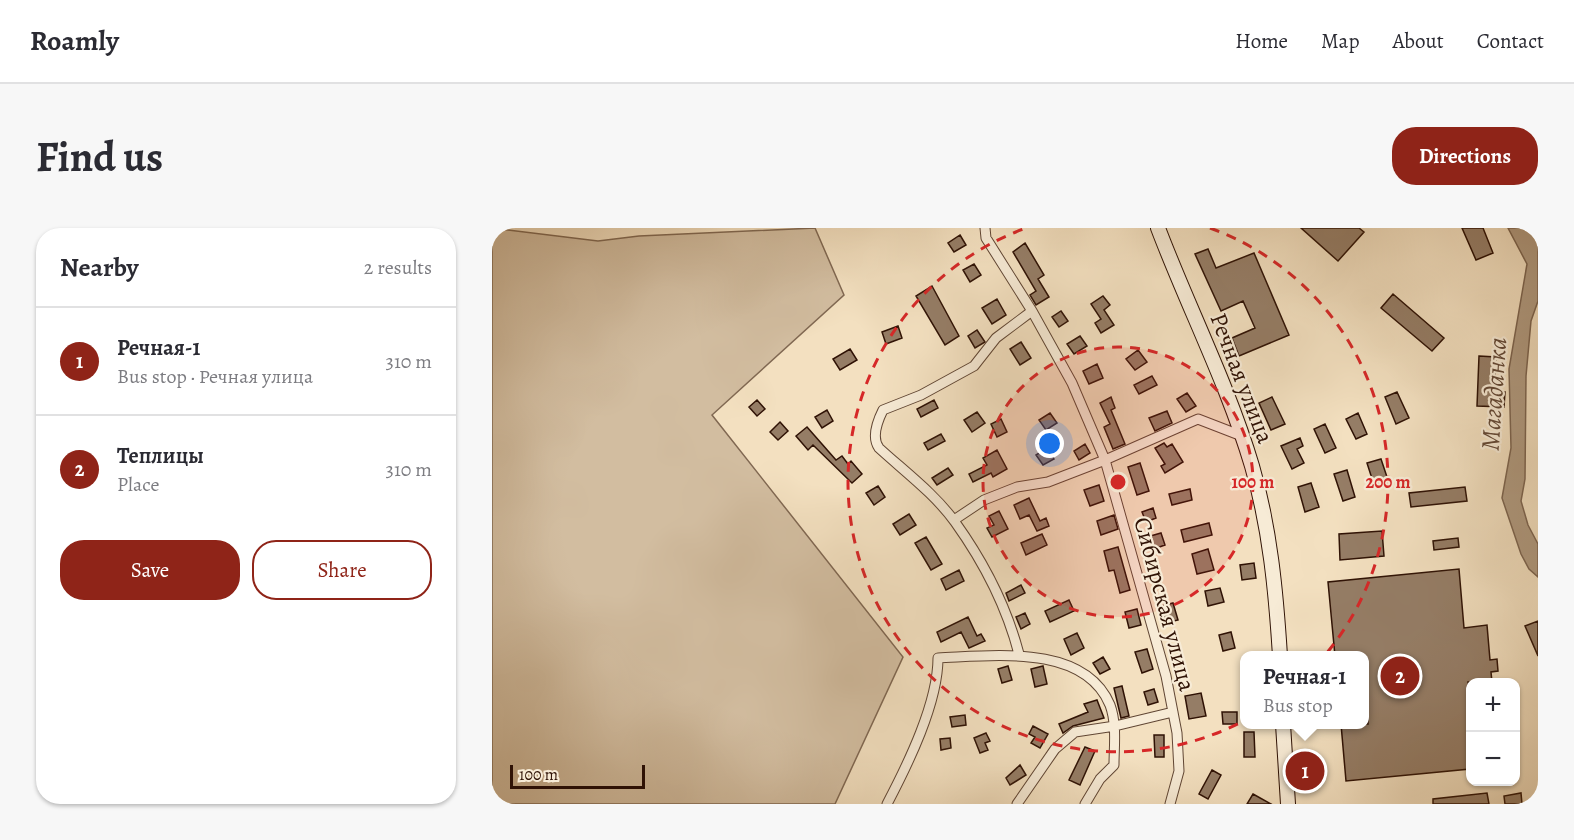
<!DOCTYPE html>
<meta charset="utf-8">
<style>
:root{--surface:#fff;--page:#f7f7f7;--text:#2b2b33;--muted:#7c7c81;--line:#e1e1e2;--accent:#8f2418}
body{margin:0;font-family:Alegreya,serif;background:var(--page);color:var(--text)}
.controls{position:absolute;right:18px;bottom:18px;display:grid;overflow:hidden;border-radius:12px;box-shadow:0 2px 4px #0004}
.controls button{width:54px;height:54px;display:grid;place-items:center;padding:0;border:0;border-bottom:2px solid var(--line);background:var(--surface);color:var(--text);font:30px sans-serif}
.scale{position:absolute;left:18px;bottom:15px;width:135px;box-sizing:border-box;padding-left:6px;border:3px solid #2f1205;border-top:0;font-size:16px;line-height:21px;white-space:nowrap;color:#2f1205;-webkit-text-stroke:4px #f7ebd6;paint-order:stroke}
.you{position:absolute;left:558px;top:216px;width:21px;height:21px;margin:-15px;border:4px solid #fff;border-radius:50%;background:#1a73e8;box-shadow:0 0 0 9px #1a73e833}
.badge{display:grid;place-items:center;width:39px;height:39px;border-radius:50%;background:var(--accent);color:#fff;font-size:20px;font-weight:700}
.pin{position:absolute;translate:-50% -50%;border:3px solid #fff;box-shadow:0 2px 6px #0006}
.popup{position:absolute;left:748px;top:423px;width:129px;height:78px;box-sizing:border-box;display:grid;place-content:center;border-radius:12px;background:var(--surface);filter:drop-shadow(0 2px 4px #0005);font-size:20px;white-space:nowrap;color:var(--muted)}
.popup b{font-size:22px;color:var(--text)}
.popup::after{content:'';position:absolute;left:50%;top:100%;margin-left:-12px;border:12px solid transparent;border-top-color:var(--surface)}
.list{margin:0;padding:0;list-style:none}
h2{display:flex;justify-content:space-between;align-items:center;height:78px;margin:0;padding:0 24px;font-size:26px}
h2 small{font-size:20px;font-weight:400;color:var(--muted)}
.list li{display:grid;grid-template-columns:39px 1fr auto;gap:18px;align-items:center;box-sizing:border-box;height:108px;padding:0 24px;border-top:2px solid var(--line)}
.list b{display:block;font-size:22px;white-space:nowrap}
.list p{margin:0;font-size:20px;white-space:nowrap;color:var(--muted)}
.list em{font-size:20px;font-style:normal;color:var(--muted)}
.actions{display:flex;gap:12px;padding:18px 24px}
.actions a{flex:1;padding:14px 0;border:2px solid var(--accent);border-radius:24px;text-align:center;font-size:21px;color:var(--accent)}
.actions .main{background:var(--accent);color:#fff}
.map{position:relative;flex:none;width:1046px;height:576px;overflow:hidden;border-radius:24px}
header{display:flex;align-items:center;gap:36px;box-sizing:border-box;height:84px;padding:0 30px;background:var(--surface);border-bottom:2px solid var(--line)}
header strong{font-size:28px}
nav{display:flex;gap:33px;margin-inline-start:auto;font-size:21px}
.intro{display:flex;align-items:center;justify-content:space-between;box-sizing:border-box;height:144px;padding:0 36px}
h1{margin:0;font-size:42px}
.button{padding:15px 27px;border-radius:24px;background:var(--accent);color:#fff;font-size:21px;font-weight:700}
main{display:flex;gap:36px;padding:0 36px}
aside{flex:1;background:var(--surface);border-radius:24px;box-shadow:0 2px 4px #0004}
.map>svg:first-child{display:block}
.green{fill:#d2bda0;stroke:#806852;stroke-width:1.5}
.water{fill:#b09a80;stroke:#7c644f;stroke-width:1.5}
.building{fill:#957d66;stroke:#2f1205;stroke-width:1.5}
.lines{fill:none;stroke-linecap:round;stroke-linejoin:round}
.minor-casing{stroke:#604634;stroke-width:11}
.secondary-casing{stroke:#2f1205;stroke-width:16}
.minor{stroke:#f7ebd6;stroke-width:9}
.secondary{stroke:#f7ebd6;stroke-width:14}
.ring{fill:none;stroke:#d62828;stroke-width:3;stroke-dasharray:10 8}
.labels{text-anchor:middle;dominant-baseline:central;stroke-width:4.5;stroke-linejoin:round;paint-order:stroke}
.street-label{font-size:24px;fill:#2f1205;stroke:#f7ebd6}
.water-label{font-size:26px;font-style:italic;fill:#634836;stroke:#f7ebd6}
.centre{fill:#d62828;stroke:#f7ebd6;stroke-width:3}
.ring-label{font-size:18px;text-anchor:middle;font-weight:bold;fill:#d62828;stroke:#f7ebd6;stroke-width:4.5;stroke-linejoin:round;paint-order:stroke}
</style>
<header>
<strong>Roamly</strong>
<nav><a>Home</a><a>Map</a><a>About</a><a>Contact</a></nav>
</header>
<div class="intro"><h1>Find us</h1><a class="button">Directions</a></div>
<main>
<aside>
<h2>Nearby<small>2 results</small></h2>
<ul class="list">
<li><span class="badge">1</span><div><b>Речная-1</b><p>Bus stop · Речная улица</p></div><em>310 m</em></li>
<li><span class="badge">2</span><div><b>Теплицы</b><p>Place</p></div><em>310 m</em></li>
</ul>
<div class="actions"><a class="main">Save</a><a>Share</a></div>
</aside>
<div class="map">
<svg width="1046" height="576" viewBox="0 0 1046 576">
<rect width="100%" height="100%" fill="#f3e0c0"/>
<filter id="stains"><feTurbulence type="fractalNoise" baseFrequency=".00333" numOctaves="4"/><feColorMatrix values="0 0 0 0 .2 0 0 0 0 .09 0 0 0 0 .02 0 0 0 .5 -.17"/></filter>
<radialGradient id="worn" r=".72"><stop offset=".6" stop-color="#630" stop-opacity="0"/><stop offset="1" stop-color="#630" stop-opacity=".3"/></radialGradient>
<path class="green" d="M0,0L106,13L147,8L323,0L352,67L220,187L411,429L343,576H0Z"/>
<path class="water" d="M1016,0H1037L1046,10V73L1039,93L1034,148L1033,251L1029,273L1036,297L1046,316V349L1037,341L1029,326L1010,270L1019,220L1017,141L1035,36Z"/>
<path class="building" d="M809,0H867L872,4L846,33Z
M970,0H991L1001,25L984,32Z
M468,7L474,17L462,24L456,15Z
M533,15L552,47L546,51L557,69L544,77L538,67L544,63L521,24Z
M716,21L724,40L762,25L797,107L747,128L740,110L763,100L751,73L729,83L703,26Z
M482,36L489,47L478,54L471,42Z
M440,58L467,108L453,117L424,68Z
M901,66L952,110L940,123L889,80Z
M611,68L618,77L612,82L622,97L609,105L603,95L609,91L599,76Z
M505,71L514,87L500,96L490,80Z
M569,83L576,93L567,99L560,89Z
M406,98L410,110L394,116L390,104Z
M485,102L493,114L483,120L476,108Z
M588,108L595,118L582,126L575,116Z
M529,114L539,130L528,137L518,121Z
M358,121L365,132L348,142L341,131Z
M646,122L655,134L643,142L634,131Z
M987,128L1004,129L1002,163L1013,164L1012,179L985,178Z
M605,136L611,150L597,156L591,143Z
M660,148L665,157L647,166L642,157Z
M905,164L917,190L904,196L893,169Z
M695,165L704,178L694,184L685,171Z
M619,169L623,180L619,182L633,216L621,221L612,199L618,196L608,175Z
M780,169L793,196L779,202L767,175Z
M265,172L273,181L265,188L257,179Z
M442,172L446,180L429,189L425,181Z
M335,182L341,193L330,200L323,189Z
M675,183L680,195L663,203L657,190Z
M485,184L493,195L480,204L472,192Z
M558,185L565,195L554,202L547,192Z
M866,185L875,206L864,211L854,191Z
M509,191L515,204L505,209L499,196Z
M288,194L296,203L286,212L278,204Z
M833,196L844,220L833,225L822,201Z
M315,199L344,232L350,228L356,236L359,233L370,246L360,255L321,217L316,222L304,208Z
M449,206L453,213L436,222L432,215Z
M808,210L811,218L805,221L812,235L800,241L789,218Z
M672,215L675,219L680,216L691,234L673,245L669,238L673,236L663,220Z
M593,216L598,225L587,232L582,223Z
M555,220L562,231L551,237L544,227Z
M505,222L515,241L501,249L499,245L481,254L477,246L495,237L491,230Z
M889,231L897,255L883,260L875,235Z
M648,235L657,263L645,267L636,239Z
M456,240L461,247L445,257L440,250Z
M855,242L863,269L851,273L842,246Z
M819,255L827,279L813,284L806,259Z
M607,257L612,273L598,278L592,262Z
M386,258L393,269L382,277L374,265Z
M973,259L975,273L919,279L917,265Z
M698,261L700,272L680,277L677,266Z
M537,270L548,293L554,290L557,298L545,303L537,287L528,291L522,277Z
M661,280L664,290L654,294L650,284Z
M507,283L516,301L500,309L495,300L502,297L497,288Z
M417,286L424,297L408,307L401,296Z
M622,287L626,301L609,307L605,293Z
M717,295L720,307L692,314L689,302Z
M890,303L892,328L848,332L847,306Z
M669,305L673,317L659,322L655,309Z
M550,306L555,317L534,327L529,315Z
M434,309L450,336L439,342L423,315Z
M966,310L967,319L942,322L941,313Z
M626,319L638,362L628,365L622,342L617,343L612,323Z
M716,321L722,342L705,346L700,326Z
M762,335L764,350L750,352L748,337Z
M967,341L972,400L995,397L998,432L1005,431L1006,443L999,444L1000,454H976L978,541L854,553L849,496H876L873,428H843L836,354Z
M467,342L472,353L454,362L449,351Z
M529,357L533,365L517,373L514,365Z
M728,360L732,374L716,378L713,363Z
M577,372L582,383L558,394L553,383Z
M681,375L686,392L673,395L669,378Z
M645,381L649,397L637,400L633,384Z
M533,385L538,396L529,401L524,389Z
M476,389L485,408L489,406L493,413L477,420L469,404L449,414L445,404Z
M1046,393V428L1033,398Z
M739,404L743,420L731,423L727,407Z
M585,405L592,420L579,427L572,411Z
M655,421L661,441L650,445L643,424Z
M611,429L618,441L608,446L601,435Z
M516,438L520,452L510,455L506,441Z
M551,438L555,456L543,459L539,441Z
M630,458L637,488L629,490L622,460Z
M662,461L666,474L656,477L652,464Z
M709,465L714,488L697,491L693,468Z
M605,472L612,490L581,498L571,505L567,496L596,484L592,476Z
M730,484H745V496H731Z
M473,487L474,497L460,499L458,489Z
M541,498L556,506L548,520L539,515L543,509L537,506Z
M752,504H762L763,529H752Z
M494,505L498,513L493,515L496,522L488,525L482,510Z
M662,507H672V529H663Z
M458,510L459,520L449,522L448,511Z
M593,519L603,523L588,557L577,552Z
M528,537L534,547L518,557L514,550Z
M720,542L729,547L716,571L707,566Z
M995,565L997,576H941V571Z
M1029,565L1030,576H1013L1012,568Z
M761,566L779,576H755Z"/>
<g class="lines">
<defs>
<path id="minor" d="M493,0L494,10L540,83L580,155L613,232L674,448L685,505L687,543L678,576
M462,292L492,272L525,259L556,254L613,232L706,191L750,208
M527,426C515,380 491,333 463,294C443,266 412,243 387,220C379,209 386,192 391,182L429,167L482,138L504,110L540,83
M395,576C416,536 446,475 446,430C499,428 592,415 618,477C625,496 622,518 622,537L608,551L593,576
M525,576L563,521L583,504L623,498L681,484"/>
<path id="secondary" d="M666,0C696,79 736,157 760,238C778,300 784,364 788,428
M791,496L796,576"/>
</defs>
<use href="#minor" class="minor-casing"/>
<use href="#secondary" class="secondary-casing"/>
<use href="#minor" class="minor"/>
<use href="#secondary" class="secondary"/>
</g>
<circle cx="626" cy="254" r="135" fill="#d62828" fill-opacity=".12"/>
<g class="ring">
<circle cx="626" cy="254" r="135"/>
<path d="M718 0A270 270 0 1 1 534 0"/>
</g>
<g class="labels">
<g class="street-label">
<text transform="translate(750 150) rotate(69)">Речная улица</text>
<text transform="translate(673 376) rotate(75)">Сибирская улица</text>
</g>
<g class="water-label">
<text transform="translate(1002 166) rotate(-86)">Магаданка</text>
</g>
</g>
<circle cx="626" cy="254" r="9" class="centre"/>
<g class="ring-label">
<text x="761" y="260">100 m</text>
<text x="896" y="260">200 m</text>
</g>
<rect width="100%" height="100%" filter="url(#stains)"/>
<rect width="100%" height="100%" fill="url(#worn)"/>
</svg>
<div class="controls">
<button>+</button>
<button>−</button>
</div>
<div class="scale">100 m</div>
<div class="you"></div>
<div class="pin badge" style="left:813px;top:543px">1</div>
<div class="popup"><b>Речная-1</b>Bus stop</div>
<div class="pin badge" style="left:908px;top:448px">2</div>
</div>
</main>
